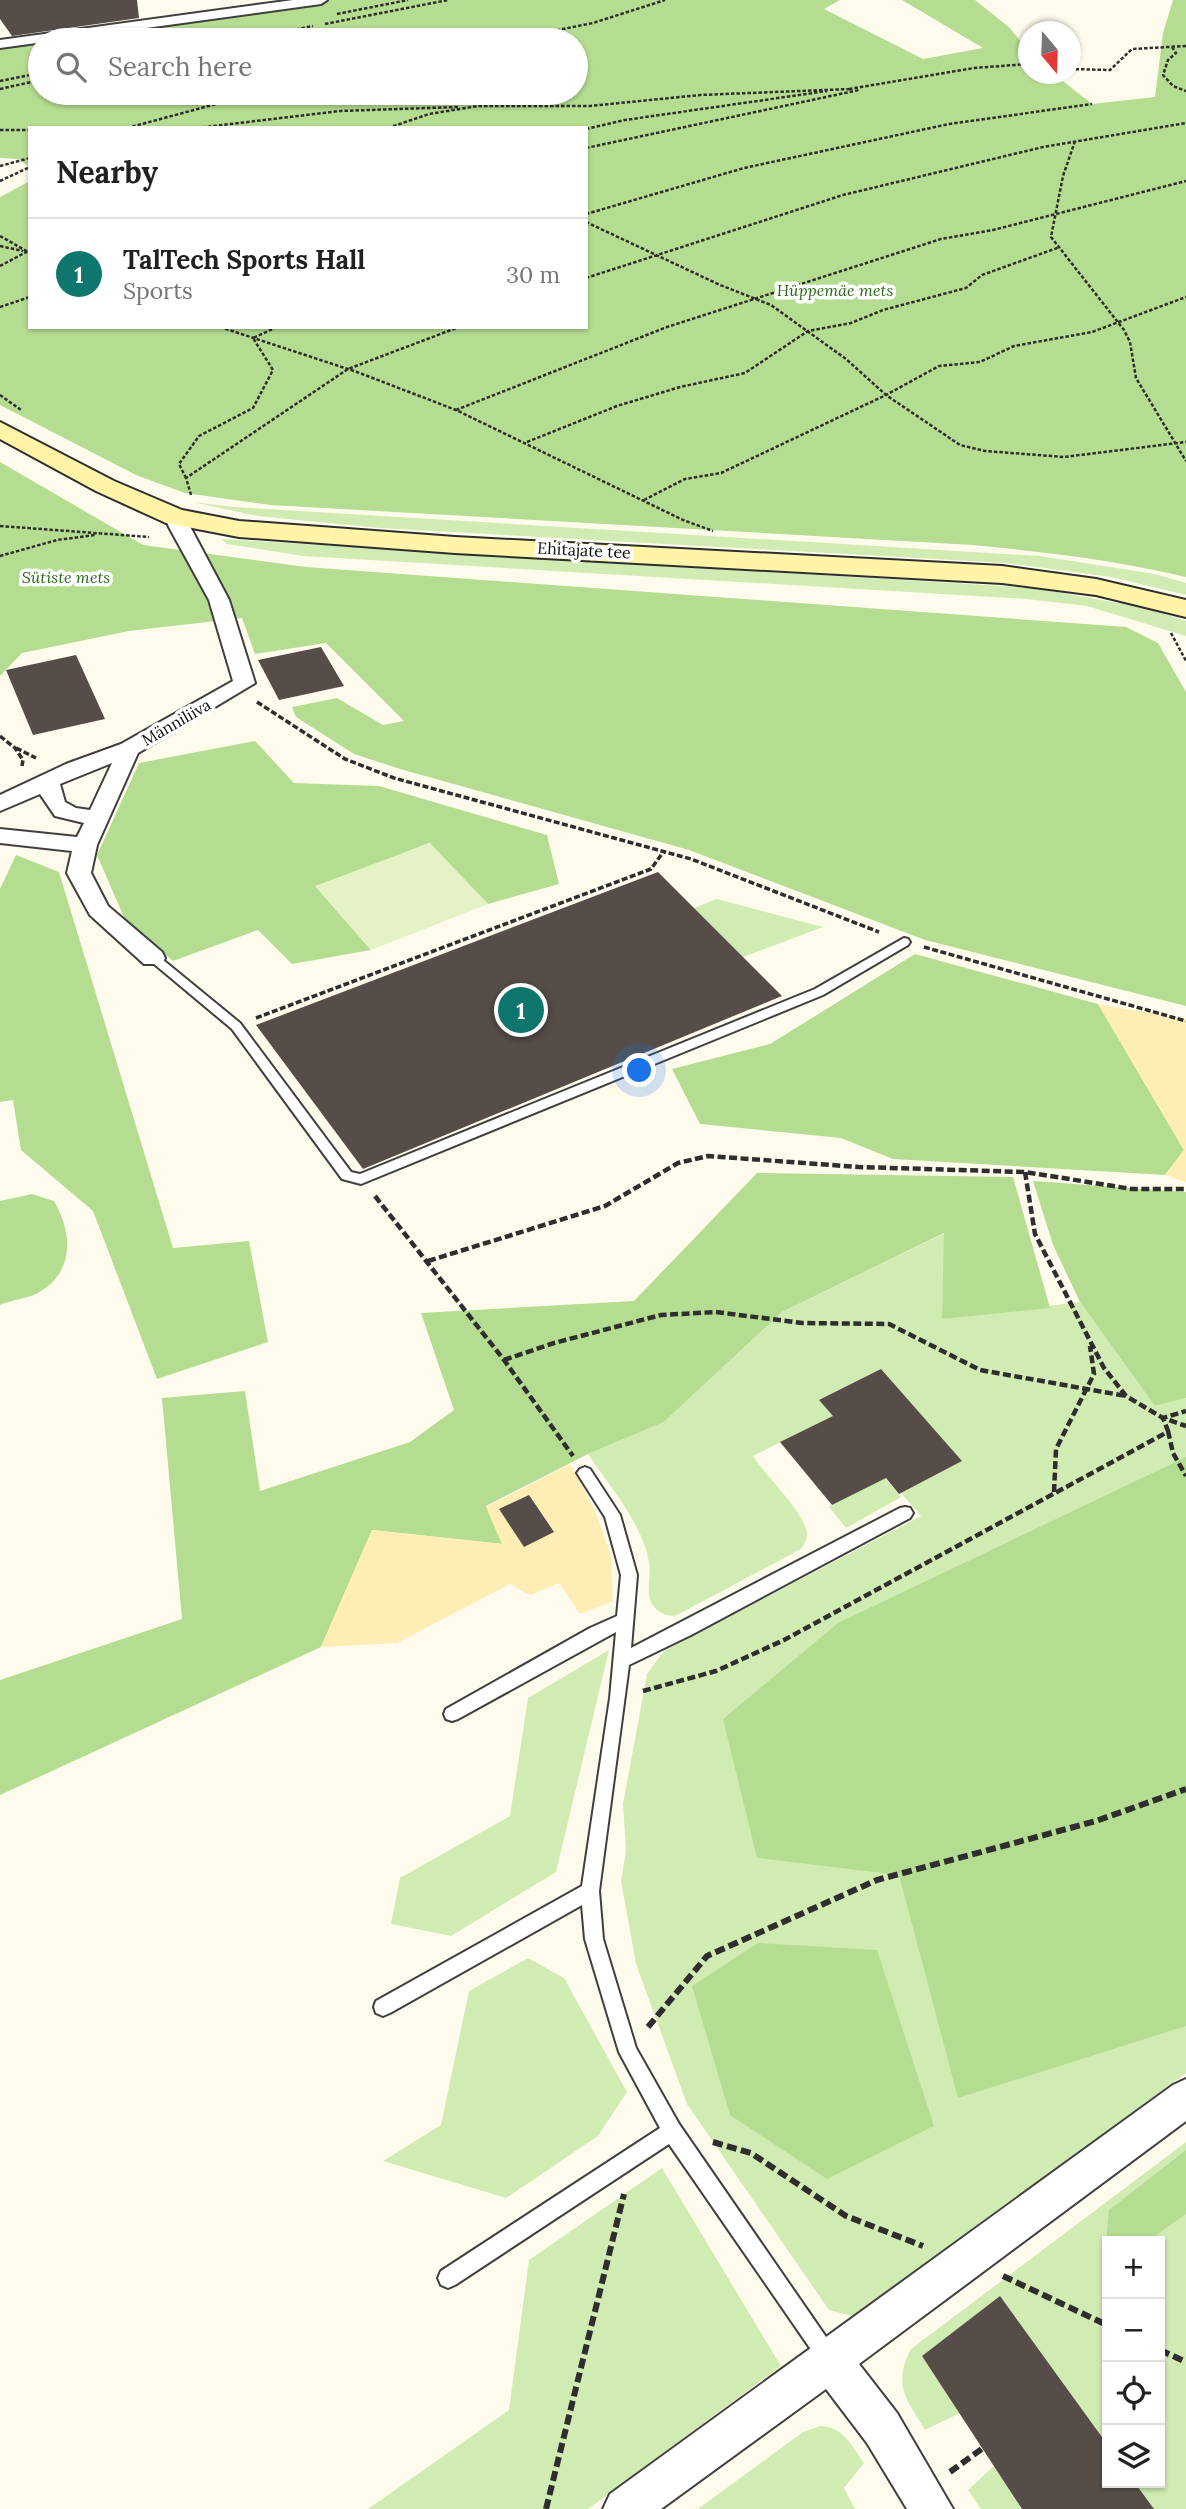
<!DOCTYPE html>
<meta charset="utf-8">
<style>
:root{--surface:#fff;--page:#f6f6f6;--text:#202124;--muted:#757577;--line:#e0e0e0;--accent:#0f766e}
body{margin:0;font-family:Lora,serif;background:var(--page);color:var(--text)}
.controls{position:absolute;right:21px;bottom:21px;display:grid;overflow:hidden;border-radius:0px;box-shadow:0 2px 5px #0004}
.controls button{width:63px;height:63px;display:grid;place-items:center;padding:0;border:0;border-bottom:2px solid var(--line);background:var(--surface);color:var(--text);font:35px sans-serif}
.compass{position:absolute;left:1018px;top:21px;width:63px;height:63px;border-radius:50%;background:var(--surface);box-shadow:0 2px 5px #0004;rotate:161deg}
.you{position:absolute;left:640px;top:1071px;width:24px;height:24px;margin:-18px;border:5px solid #fff;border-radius:50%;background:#1a73e8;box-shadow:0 0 0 10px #1a73e833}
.badge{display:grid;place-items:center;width:46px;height:46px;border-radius:50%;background:var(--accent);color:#fff;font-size:23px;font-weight:700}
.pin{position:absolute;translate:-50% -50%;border:4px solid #fff;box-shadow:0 2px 7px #0006}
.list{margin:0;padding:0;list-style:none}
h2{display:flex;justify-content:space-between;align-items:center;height:91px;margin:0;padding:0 28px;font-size:30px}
h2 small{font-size:23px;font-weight:400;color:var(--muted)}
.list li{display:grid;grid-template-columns:46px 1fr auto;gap:21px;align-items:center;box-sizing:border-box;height:112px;padding:0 28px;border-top:2px solid var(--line)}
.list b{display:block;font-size:26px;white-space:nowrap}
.list p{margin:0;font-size:23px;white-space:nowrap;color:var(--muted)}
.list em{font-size:23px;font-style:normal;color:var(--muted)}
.icon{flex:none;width:38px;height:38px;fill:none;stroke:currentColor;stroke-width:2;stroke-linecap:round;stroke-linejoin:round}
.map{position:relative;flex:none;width:1186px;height:2509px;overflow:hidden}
.search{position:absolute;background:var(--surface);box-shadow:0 2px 5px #0004;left:28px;top:28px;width:560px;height:77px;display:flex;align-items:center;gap:18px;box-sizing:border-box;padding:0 24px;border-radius:38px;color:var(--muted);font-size:26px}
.panel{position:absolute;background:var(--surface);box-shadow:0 2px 5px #0004;left:28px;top:126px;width:560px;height:203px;border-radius:0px}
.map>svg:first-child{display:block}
.green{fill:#d1ecb3}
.forest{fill:#b5dd91;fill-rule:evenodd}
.sand{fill:#feedb4}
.pitch{fill:#e4f2c5}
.building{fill:#564d48}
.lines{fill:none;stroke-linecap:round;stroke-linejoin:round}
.lane-casing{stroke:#3f3f3f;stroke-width:4}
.street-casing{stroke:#3f3f3f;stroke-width:4}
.secondary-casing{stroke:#2e2e2e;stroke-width:4}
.path-far3{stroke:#2e2e2e;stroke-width:2.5;stroke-dasharray:3.5 2;stroke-linecap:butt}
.path-far2{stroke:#2e2e2e;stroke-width:3.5;stroke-dasharray:6 2.5;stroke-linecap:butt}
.path-far1{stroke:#2e2e2e;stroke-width:4.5;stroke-dasharray:8 3.5;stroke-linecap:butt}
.path{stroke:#2e2e2e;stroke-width:6;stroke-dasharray:10 4.5;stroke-linecap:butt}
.lane{fill:#fff;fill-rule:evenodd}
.street{fill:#fff;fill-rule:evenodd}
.secondary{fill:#fff4a7;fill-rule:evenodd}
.labels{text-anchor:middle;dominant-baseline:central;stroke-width:7;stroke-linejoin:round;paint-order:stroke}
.far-park-label{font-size:16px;font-style:italic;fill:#2b6819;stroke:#fff}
.far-street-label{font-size:16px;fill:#0c0c0c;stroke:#fff}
</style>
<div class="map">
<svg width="1186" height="2509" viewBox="0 0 1186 2509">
<rect width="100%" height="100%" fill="#fffbec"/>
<path class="green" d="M192,502L234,507L1040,556L1155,574L1186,583V595L1111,577L1006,563L380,528L257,516Z
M222,539L1034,588L1146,608L1186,621V636L1087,606L1027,599L303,556L227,544Z
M717,899L823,927L743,957L694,908Z
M945,1233L942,1319L1080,1302L1155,1406L1186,1398V2073L852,2316L829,2310L687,2104L636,1964L621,1881L626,1851L623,1804L647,1674L664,1651L921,1516L901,1493L962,1461L881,1370L820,1400L901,1497L846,1528L829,1507L861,1490L809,1428L753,1456C764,1474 807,1515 807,1534C807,1540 804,1545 801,1549L675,1616C665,1616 657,1612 652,1604C645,1593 652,1575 649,1562C642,1523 610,1487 588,1454L664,1422L782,1312Z
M609,1650L556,1872L451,1936L391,1924L400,1878L510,1816L528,1698Z
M528,1958L564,1978L627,2092L598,2136L506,2198L383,2161L441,2125L469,1991Z
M1186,2142V2509H1154L1135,2483H1160V2241H1107V2444L1000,2297L922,2356L960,2413L925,2430C907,2399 892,2386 911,2349Z
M662,2168L781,2366L588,2509H368L509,2410L529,2260Z
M820,2426C844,2427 851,2445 864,2463L844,2488L855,2509H698L803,2432Z
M994,2466L1022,2509H981L968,2490Z"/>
<path class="forest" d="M321,0H840L824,9L923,59L983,48L902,0H975L1010,28L1028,51V74H1054L1092,104L1155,97L1163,33L1173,0H1186V577C1116,560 1045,552 973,545L271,505L185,493L136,475L0,405V197L30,181V327H586V128H30V167L18,159L0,158V44ZM40,40H576V93H40Z
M0,462L143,545L306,567L1126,627L1158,643L1186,692V1006L925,940L689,850L400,769L354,754L296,717L292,707L337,698L383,725L404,721L326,643L255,654L242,618L129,631L22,653L0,676Z
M255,741L294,783L379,786L547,835L559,884L488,904L429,843L316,887L371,950L292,964L258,930L173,961L126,922L97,855L139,763Z
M16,855L59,872L173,1248L249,1241L268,1342L157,1379L93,1211L21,1150L13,1100L0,1102V889Z
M915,954L1098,1004L1184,1150L1165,1175L893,1159L841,1138L700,1124L672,1069L770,1044Z
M757,1173L1013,1177L1050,1308L942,1319L944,1233L782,1312L664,1422L588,1454L486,1506L503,1544L372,1530L321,1647L0,1795V1680L182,1619L162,1398L245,1391L260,1491L410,1442L454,1410L421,1313L634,1301Z
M1033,1181L1186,1192V1398L1155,1406L1080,1302L1053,1245Z
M32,1194L54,1201C72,1232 75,1270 41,1291C30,1299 13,1299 0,1305V1201Z
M1186,1457V2026L958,2098L899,1875L757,1858L723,1719L838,1623Z
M758,1943L877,1950L934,2126L827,2179L730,2115L692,1986Z
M1186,2150V2214L1148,2241L1106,2243L1109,2210Z"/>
<path class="sand" d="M1098,1004L1186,1019V1182L1165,1175L1184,1150Z
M570,1464L594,1508L611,1555L613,1601L580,1614L559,1583L530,1595L510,1584L397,1643L321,1647L372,1530L502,1544L486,1507Z"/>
<path class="pitch" d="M430,843L488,904L371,950L315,886Z"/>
<path class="building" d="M0,0H137L139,18L12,36L0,19Z
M321,647L344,686L279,700L258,660Z
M76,655L105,719L33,735L6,670Z
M658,872L782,996L363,1169L256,1025Z
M881,1369L962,1461L899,1494L886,1478L832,1505L780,1442L833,1416L819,1400Z
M529,1495L554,1532L524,1547L499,1509Z
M1000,2296L1107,2444V2483H1135L1154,2509H1022L922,2356Z"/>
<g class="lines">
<defs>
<path id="lane" d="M904,938L908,939L910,942L908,945L823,995L361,1184L342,1179L232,1029L147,958L153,954L157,955L240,1023L351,1172L360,1174L815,989Z
M585,1467L590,1469L620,1515L637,1575L631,1648L900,1508L905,1507L910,1508L913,1513L910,1518L691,1635L629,1665L599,1891L603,1939L636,2048L679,2124L835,2350L838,2357L835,2364L828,2367L821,2364L669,2144L455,2285L448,2288L441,2285L438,2278L441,2271L660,2128L619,2052L585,1939L582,1905L390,2013L383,2016L376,2013L374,2007L376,2001L582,1886L610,1698L616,1632L458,1719L452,1721L446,1719L444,1714L446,1709L590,1628L617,1616L621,1575L605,1517L577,1473L580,1469Z"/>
<path id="street" d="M293,0H327L321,4L0,48V40Z
M175,511L185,517L229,600L255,683L138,753L97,845L91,873L108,906L162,952L165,958L162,964H144L90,915L67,873L72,851L0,843V829L77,837L84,823L55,816L40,794L0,811V795L66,764L121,744L233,681L209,600L169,527L165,517ZM112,763L90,810L76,808L65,802L60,784Z
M1186,2079V2121L859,2364L897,2413L953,2509H907L867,2443L826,2389L661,2509H603L610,2494L1173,2085Z"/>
<path id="secondary" d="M0,422L114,481L182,510L239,521L455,537L1002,566L1096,579L1186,600V617L1096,595L1002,583L455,553L239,537L166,523L96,491L0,439Z"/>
</defs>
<use href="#lane" class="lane-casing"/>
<use href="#street" class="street-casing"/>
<use href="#secondary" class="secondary-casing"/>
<path class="path-far3" d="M337,14L408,0
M325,24L448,0
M242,40L313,26
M508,40L593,23L665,0
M1172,47L1176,53L1168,60L1163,75L1173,86L1186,91
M1070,69L1110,70L1132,49L1186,46
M0,81L40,73
M0,89L40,80
M849,89L974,68L1028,64
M127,128L257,93
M197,128L340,111L458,107
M388,128L429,114L478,106H590L700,95L850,89
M586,129L625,120L827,91
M0,130H30
M1075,141L1063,176L1051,237L1124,330L1130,342L1136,378L1186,461
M586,148L859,90
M0,166L30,158
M0,181L30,167
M586,214L744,168L949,124L1092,104
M586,222L720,285L771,305L846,359L886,395L960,445L985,451L1064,457L1186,442
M0,236L30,253
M0,246L23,251
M0,266L30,250
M586,278L843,195L1043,147L1186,123
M0,307L30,297
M220,327L357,372L456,410L683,520L713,531
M0,395L21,410
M456,410L667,327L941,239L993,230L1186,181
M527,442L617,406L680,387L745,373L808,331L851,323L883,310L966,288L982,275L1060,247
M186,478L179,464L199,436L253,408L273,370L253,338L277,327
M191,495L186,478L348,369L459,327
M644,500L685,479L721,473L886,395L939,366L980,362L1014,346L1092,332L1186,297
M0,526L149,537
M0,556L57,540L95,535
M1171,633L1186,661"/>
<path class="path-far2" d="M257,702L345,759L394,778L691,859L879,932
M0,736L15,748L23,760L22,766
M16,748L36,758
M924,947L1186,1021
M256,1018L651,869L664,851"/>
<path class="path-far1" d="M1025,1172L1035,1234L1104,1368L1126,1396L1163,1418L1186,1426
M375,1196L504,1360L573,1456
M428,1261L605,1206L678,1163L708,1156L859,1167L1025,1172L1132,1189H1186
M504,1360L554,1343L661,1315L716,1312L802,1323L889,1324L980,1370L1126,1396
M1168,1431L1173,1453L1186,1476
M1054,1492L1056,1449L1094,1374L1090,1346
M643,1691L716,1671L784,1640L1162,1435L1168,1431L1163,1418L1186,1411"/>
<path class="path" d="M648,2027L707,1956L877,1880L1096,1821L1186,1789
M713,2142L751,2153L846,2216L923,2246
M1003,2276L1107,2325
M1160,2350L1186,2362
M950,2472L983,2448
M546,2509L624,2194"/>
<use href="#lane" class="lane"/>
<use href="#street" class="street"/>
<use href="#secondary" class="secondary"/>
</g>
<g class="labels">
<g class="far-park-label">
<text x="835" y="290">Hüppemäe mets</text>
<text x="66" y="577">Sütiste mets</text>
</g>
<g class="far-street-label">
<text transform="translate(584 550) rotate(3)">Ehitajate tee</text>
<text transform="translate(176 722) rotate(-30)">Männiliiva</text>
</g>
</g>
</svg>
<div class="controls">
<button>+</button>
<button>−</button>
<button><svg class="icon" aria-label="locate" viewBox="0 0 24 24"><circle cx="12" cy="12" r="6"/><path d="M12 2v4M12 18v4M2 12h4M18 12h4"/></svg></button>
<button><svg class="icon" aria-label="layers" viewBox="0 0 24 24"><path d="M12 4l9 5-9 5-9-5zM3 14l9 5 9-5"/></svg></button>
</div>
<svg class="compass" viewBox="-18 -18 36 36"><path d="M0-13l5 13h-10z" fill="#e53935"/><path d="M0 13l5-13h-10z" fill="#757577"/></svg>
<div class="you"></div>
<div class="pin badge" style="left:521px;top:1010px">1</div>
<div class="search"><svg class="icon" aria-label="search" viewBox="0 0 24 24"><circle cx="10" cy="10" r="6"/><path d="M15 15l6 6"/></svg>Search here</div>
<section class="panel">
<h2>Nearby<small></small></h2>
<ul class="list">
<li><span class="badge">1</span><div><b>TalTech Sports Hall</b><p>Sports</p></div><em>30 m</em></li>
</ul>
</section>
</div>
